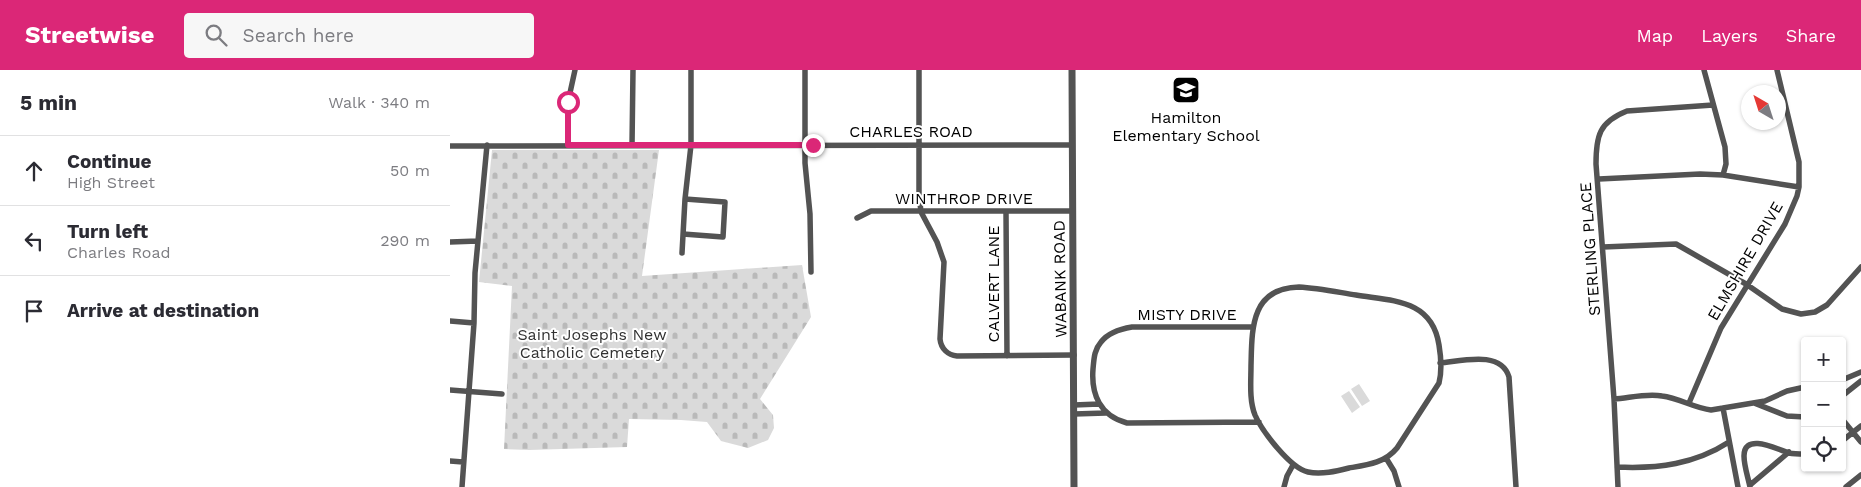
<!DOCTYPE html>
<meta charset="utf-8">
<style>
:root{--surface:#fff;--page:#f7f7f7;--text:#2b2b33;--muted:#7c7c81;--line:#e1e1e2;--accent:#db2777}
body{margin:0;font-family:"Work Sans",sans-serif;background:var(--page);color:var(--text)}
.controls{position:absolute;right:15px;bottom:15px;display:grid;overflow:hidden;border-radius:5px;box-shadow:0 1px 4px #0004}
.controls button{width:45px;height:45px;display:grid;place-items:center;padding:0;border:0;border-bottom:1px solid var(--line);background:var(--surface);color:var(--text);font:25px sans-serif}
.compass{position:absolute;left:1291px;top:15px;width:45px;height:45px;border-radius:50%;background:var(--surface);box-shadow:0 1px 4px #0004;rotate:321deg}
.stop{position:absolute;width:15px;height:15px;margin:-11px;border:4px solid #db2777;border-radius:50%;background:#fff}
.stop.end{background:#db2777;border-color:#fff;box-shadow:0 1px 5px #0008}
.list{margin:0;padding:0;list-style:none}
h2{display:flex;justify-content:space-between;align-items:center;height:65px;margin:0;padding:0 20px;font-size:21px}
h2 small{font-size:16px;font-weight:400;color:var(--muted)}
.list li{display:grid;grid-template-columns:32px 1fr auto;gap:15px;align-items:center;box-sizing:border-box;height:70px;padding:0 20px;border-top:1px solid var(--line)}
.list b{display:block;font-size:19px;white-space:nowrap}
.list p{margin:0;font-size:16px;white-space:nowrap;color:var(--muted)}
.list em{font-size:16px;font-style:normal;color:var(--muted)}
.icon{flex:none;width:28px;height:28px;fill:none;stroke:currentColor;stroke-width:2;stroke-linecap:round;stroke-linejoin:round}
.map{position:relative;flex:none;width:1411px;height:417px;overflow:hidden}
header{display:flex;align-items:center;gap:30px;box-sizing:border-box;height:70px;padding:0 25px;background:var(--accent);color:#fff}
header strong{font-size:24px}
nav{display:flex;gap:28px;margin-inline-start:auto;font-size:18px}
.search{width:350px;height:45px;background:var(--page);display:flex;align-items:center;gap:12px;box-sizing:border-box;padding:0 18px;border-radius:5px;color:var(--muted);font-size:19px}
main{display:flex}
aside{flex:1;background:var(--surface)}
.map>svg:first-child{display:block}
.green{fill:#dadada}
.cemetery{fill:url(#cemetery-stones)}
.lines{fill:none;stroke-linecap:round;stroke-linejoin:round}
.minor{stroke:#535353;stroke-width:5.5}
.tertiary{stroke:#535353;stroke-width:7}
.route{stroke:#db2777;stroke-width:6}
.labels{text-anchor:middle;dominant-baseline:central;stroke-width:4;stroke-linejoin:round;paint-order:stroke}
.poi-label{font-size:16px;fill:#000;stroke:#fff}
.street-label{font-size:16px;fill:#000;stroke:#fff}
.park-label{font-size:16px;fill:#313131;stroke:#fff}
</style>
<header>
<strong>Streetwise</strong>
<div class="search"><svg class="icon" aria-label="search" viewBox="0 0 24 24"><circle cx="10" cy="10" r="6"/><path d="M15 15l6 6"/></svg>Search here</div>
<nav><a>Map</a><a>Layers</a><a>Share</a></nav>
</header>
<main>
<aside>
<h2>5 min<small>Walk · 340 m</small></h2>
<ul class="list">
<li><svg class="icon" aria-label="ahead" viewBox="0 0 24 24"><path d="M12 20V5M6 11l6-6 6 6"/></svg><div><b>Continue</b><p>High Street</p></div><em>50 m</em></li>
<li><svg class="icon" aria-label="left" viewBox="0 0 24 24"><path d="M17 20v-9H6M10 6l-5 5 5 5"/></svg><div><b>Turn left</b><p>Charles Road</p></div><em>290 m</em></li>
<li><svg class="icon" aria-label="arrive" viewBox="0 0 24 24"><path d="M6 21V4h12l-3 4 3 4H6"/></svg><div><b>Arrive at destination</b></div></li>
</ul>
</aside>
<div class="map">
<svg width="1411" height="417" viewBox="0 0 1411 417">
<defs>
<pattern id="cemetery-stones" width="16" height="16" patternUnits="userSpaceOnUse" patternTransform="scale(1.25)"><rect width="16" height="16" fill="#dadada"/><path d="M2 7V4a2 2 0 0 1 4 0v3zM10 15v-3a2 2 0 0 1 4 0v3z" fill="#b9b9b9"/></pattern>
</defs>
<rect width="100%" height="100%" fill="#fff"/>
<path class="green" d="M909,314L920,331L912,336L901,319Z
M899,321L910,337L902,343L891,326Z"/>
<path class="cemetery" d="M42,80H209L192,206L352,195L361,247L310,329L323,345L324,358L318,370L298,378L271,371L257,352L231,350L179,349L177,377L79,380L54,379L62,216L29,212Z"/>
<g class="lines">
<path class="minor" d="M355,0V93L360,144L361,202
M469,0V124L471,142L487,172L494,192L490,269C491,279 498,285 507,286L624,285
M1254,0L1275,77L1276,94L1273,105
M118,75V32L125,0
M0,76L622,75
M182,76L183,0
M1149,109L1250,104L1273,105L1349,117
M556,142L557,286
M407,148L421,141H623
M233,164L273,167L275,132L235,129
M0,172L28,171
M1153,177L1226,174L1296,214L1332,239L1351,244L1365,242L1377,235L1411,197
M232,183L235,129L241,75V0
M849,217C868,218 887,222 906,225C942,231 982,229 989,275C991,287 992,301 989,313L947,378C935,393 917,395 899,398C887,401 871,405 858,402C840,398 812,361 805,345C799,330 801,311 801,296C802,260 800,218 849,217Z
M0,251L24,253
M802,257H682C670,259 658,263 651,272C644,280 644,289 643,299C641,324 650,346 677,353L809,352
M990,293C1012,291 1051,280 1059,307L1066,417
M1392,310L1411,302
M0,320L52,324
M1392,326L1411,311
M1164,329C1179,328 1197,323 1212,326C1229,328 1244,338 1261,340L1315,331L1337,321L1355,317
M1239,333L1271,258L1335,154L1347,126L1349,117V92L1327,0
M1304,333L1337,346L1355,347
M624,335L649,334
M1273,338L1288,417
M624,344L656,343
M1392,349L1411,372
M1392,371L1411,356
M936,388L944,401L949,417
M0,391L13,392
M1167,397C1208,399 1245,394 1279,372
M1300,415L1339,382
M12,417L24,253L25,203L37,75
M834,417L837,406L843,395
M1168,417L1164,329L1146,94C1146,66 1149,52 1177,41L1263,35
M1300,417C1298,407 1294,396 1294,386C1294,362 1327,379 1339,383C1344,384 1350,384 1355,384
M1396,417L1411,405"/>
<path class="tertiary" d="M622,0L624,417"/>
</g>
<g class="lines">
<path class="route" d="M118,32V75H363"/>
</g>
<defs>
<symbol id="school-square" viewBox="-11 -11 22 22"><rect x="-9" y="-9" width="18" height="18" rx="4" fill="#000" stroke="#fff"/><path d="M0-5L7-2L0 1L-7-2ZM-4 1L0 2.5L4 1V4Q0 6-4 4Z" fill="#fff"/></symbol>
</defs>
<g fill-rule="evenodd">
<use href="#school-square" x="720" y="4" width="32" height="32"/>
</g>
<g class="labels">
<g class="poi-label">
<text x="736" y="47">Hamilton<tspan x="736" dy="18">Elementary School</tspan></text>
</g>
<g class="street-label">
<text x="461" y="61">CHARLES ROAD</text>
<text x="514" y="128">WINTHROP DRIVE</text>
<text transform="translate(1140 179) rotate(-94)">STERLING PLACE</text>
<text transform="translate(1295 191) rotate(-60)">ELMSHIRE DRIVE</text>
<text transform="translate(610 209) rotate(-91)">WABANK ROAD</text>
<text transform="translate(543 214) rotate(-90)">CALVERT LANE</text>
<text x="737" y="244">MISTY DRIVE</text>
</g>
<g class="park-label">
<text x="142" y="264">Saint Josephs New<tspan x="142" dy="18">Catholic Cemetery</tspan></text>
</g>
</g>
</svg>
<div class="controls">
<button>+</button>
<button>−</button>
<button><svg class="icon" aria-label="locate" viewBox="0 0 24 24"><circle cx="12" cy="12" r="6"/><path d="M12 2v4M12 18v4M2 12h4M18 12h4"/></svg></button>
</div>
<svg class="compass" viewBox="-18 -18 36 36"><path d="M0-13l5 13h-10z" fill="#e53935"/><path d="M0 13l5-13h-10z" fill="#7c7c81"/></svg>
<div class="stop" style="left:118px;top:32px"></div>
<div class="stop end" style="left:363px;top:75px"></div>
</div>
</main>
